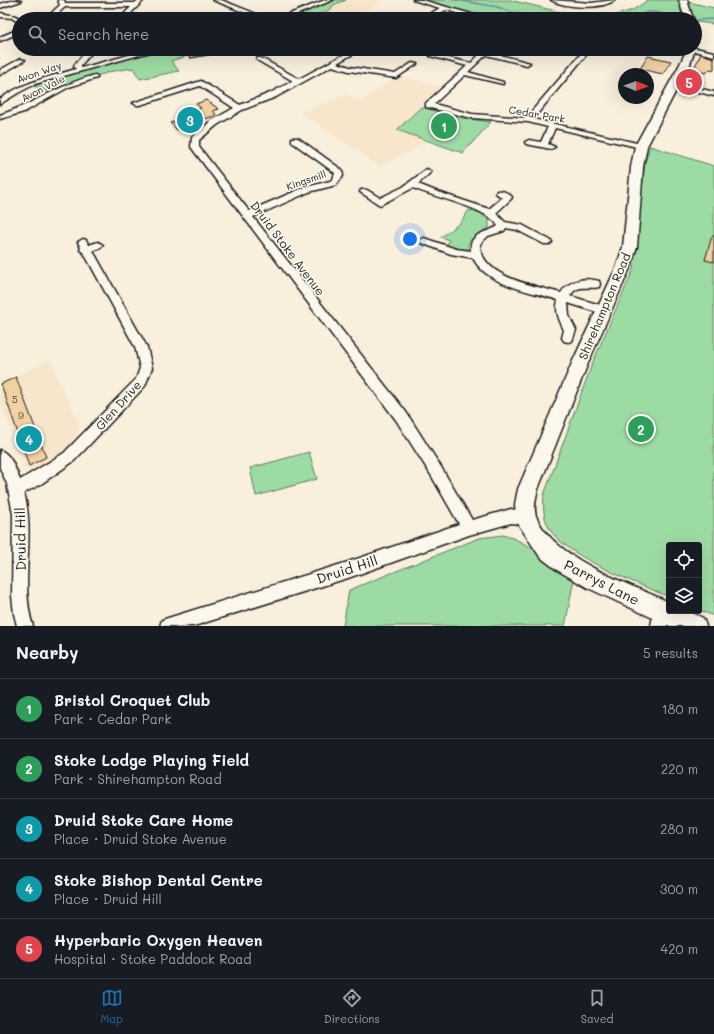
<!DOCTYPE html>
<meta charset="utf-8">
<style>
:root{--surface:#171b24;--page:#242831;--text:#f1f3f6;--muted:#9ea1a6;--line:#363941;--accent:#1f6fb2}
body{margin:0;font-family:Mali,sans-serif;background:var(--page);color:var(--text)}
.controls{position:absolute;right:12px;bottom:12px;display:grid;overflow:hidden;border-radius:4px;box-shadow:0 4px 16px #0002}
.controls button{width:36px;height:36px;display:grid;place-items:center;padding:0;border:0;border-bottom:1px solid var(--line);background:var(--surface);color:var(--text);font:20px sans-serif}
.compass{position:absolute;left:618px;top:68px;width:36px;height:36px;border-radius:50%;background:var(--surface);box-shadow:0 4px 16px #0002;rotate:91deg}
.you{position:absolute;left:410px;top:239px;width:14px;height:14px;margin:-10px;border:3px solid #fff;border-radius:50%;background:#1a73e8;box-shadow:0 0 0 6px #1a73e833}
.badge{display:grid;place-items:center;width:26px;height:26px;border-radius:50%;background:var(--accent);color:#fff;font-size:13px;font-weight:700}
.pin{position:absolute;translate:-50% -50%;border:2px solid #fff;box-shadow:0 1px 4px #0006}
.list{margin:0;padding:0;list-style:none}
h2{display:flex;justify-content:space-between;align-items:center;height:52px;margin:0;padding:0 16px;font-size:17px}
h2 small{font-size:13px;font-weight:400;color:var(--muted)}
.list li{display:grid;grid-template-columns:26px 1fr auto;gap:12px;align-items:center;box-sizing:border-box;height:60px;padding:0 16px;border-top:1px solid var(--line)}
.list b{display:block;font-size:15px;white-space:nowrap}
.list p{margin:0;font-size:13px;white-space:nowrap;color:var(--muted)}
.list em{font-size:13px;font-style:normal;color:var(--muted)}
.icon{flex:none;width:22px;height:22px;fill:none;stroke:currentColor;stroke-width:2;stroke-linecap:round;stroke-linejoin:round}
.map{position:relative;flex:none;width:714px;height:626px;overflow:hidden}
.search{position:absolute;background:var(--surface);box-shadow:0 4px 16px #0002;left:12px;right:12px;top:12px;height:44px;display:flex;align-items:center;gap:10px;box-sizing:border-box;padding:0 14px;border-radius:22px;color:var(--muted);font-size:15px}
.sheet{height:352px;background:var(--surface)}
nav{display:flex;justify-content:space-around;align-items:center;box-sizing:border-box;height:56px;border-top:1px solid var(--line);background:var(--surface);font-size:11px;color:var(--muted)}
nav a{display:grid;justify-items:center;gap:2px}
nav .on{color:var(--accent)}
.map>svg:first-child{display:block}
.built{fill:#f7e6cb}
.green{fill:#9ddba4;stroke:#5c7c60}
.lines{fill:none;stroke-linecap:round;stroke-linejoin:round}
.stream{stroke:#688da2;stroke-width:1.5}
.building{fill:#f1d0a2;stroke:#1c1c1c}
.street-casing{stroke:#1c1c1c;stroke-width:3}
.secondary-casing{stroke:#1c1c1c;stroke-width:3}
.street{fill:#fbf7ec;fill-rule:evenodd}
.secondary{fill:#fbf7ec;fill-rule:evenodd}
.labels{text-anchor:middle;dominant-baseline:central;stroke-width:3.5;stroke-linejoin:round;paint-order:stroke}
.far-street-label{font-size:10px;fill:#1c1c1c;stroke:#fbf7ec}
.number-label{font-size:10px;fill:#51493e}
.street-label{font-size:12px;fill:#1c1c1c;stroke:#fbf7ec}
.near-street-label{font-size:14px;fill:#1c1c1c;stroke:#fbf7ec}
</style>
<div class="map">
<svg width="714" height="626" viewBox="0 0 714 626">
<rect width="100%" height="100%" fill="#f9efdd"/>
<filter id="ink" filterUnits="userSpaceOnUse"><feTurbulence type="fractalNoise" baseFrequency=".025" numOctaves="2"/><feDisplacementMap in="SourceGraphic" scale="8" xChannelSelector="R" yChannelSelector="G"/><feConvolveMatrix kernelMatrix="1 2 1 2 8 2 1 2 1" color-interpolation-filters="sRGB"/></filter>
<g filter="url(#ink)">
<path class="built" d="M346,0H377L383,2L359,12V15L349,19H319L317,16L324,13L333,5Z
M398,76L440,87L397,130L428,142L379,166L300,112L345,95L362,101Z
M50,360L79,424L80,430L78,436L70,447L47,463L36,469L29,470L25,468L0,402V383Z"/>
<path class="green" d="M333,0H346L333,5L331,9L317,16L319,19H286Z
M423,0H510L564,13L598,19H491Z
M648,0H679L681,12L685,19H602L633,10Z
M688,2L714,8V24L696,22Z
M165,49H203L201,52L171,61L179,71L140,79L133,68L113,71L46,91L34,86L91,68Z
M421,107L462,118L491,122L463,153L397,130Z
M650,146L714,166V616L699,610V545H669V597C639,584 564,556 549,528C543,517 543,506 544,495L592,364L633,270L645,162Z
M469,210L480,213L489,220V227C479,235 468,236 467,250L446,246L449,240L441,237L460,223Z
M309,452L317,479L256,496L250,468Z
M503,535C530,542 551,562 574,579L565,626H343L349,590L479,538Z"/>
<g class="lines">
<path class="stream" d="M456,0L498,7L513,13L554,19
M626,19L648,12H655L683,19
M695,20L714,19"/>
</g>
<path class="building" d="M701,54L714,58V70L710,69L706,73L693,70Z
M648,56L671,61L663,74L640,69Z
M206,100L219,109L213,111L216,114L214,116L193,123L191,120L186,128L178,130L176,129L170,123L189,118L187,116L197,113L194,111L201,108L196,104Z
M712,236H714V262L705,260Z
M16,377L46,457L29,466L1,384Z"/>
<g class="lines">
<defs>
<path id="street" d="M15,0L21,1L0,8V4Z
M58,0H64L65,3H135L138,0H144L125,19H119L131,7H65L52,19H45L60,5Z
M213,0H221L269,19H261Z
M325,0H333L285,19H277Z
M413,0H422L489,19H479L446,10L428,19H421L440,8Z
M551,0L591,3L615,0C602,10 564,8 551,0Z
M0,13L16,16L20,19L19,23L12,18L0,17Z
M171,15L178,19L169,18V16Z
M19,29V33L0,41V37Z
M695,48L714,52V56L686,49Z
M88,49H95L81,65V68L151,49H161L35,84L18,93L0,104V99C23,82 49,77 76,69L74,67L75,64Z
M215,49H229L226,51L191,57L188,55Z
M354,49H362L337,63L350,67L395,74L412,63L417,64L396,78L349,71L332,66L276,97L242,110L217,125L199,140V147L249,211L303,188L330,181L333,179L335,173L292,142V138H298L342,170L343,176L336,185L309,192L253,217L406,412L441,467L472,520L511,509L531,513L533,518L531,523L526,525L511,523L469,535L348,578L194,626H160L162,620L168,618L348,562L459,524L431,475L396,420L191,147L192,137L211,121L234,108L200,86L140,105H137L133,103L201,81L240,105L270,93L293,81L257,60V58H261L299,79Z
M402,49H427L431,51L428,53L405,51Z
M485,49H492L489,52L530,63L527,65L486,55L468,72L503,82V84L465,75L434,104L472,114L526,118L585,49H591L533,119L641,144L645,146L641,148L555,128L548,144L555,147L551,149L526,144L525,142L529,140L541,142L548,127L528,122L472,118L426,107V103L467,66L430,56V54L471,63Z
M20,59L25,60L0,75V70Z
M95,75L97,76V78L69,87L24,112L0,119V115C33,104 61,84 95,75Z
M674,82L714,92V96L672,85L671,84Z
M427,169L431,172L418,184L438,192L489,209L502,198L496,193L497,191C502,190 509,193 512,197L511,199L496,213L505,222L522,225L550,240L552,242L550,244H544L517,230L506,228L504,231L488,236L480,244C481,278 534,285 561,293C569,280 584,277 599,281L600,284L599,287C587,290 578,283 570,296L607,307L608,310L607,313L603,314L568,303L569,316L576,330L572,341L568,342L564,341L562,338L564,330C559,320 555,311 558,300C531,291 487,286 473,258L451,254L421,243L419,241L424,238L456,249L471,251C468,233 487,233 498,226C487,207 435,198 413,188L380,205L360,192L361,190H367L380,198L403,187Z
M83,239L86,240L89,245L98,242L103,245L101,247L93,251L147,347L152,368L145,386L74,461L41,484L24,493C36,536 19,583 33,626H17L14,614L12,596L13,514L7,484L0,468V450C11,454 16,470 20,480L64,453L136,379L140,368L135,347L84,253L80,250L81,248L78,242Z
M661,603L667,605L669,611L667,626H651L655,605Z"/>
<path id="secondary" d="M679,0H687L693,19H685Z
M687,49H695L690,64L647,146L643,167L637,247L630,268L588,363L538,489C536,497 533,508 536,516C553,559 630,584 669,602V611H688L703,618L706,626H670L588,588L557,570L540,557L519,525L516,518L515,504L518,489L572,363L616,268L623,247L631,167L635,146L680,64Z"/>
</defs>
<use href="#street" class="street-casing"/>
<use href="#secondary" class="secondary-casing"/>
<use href="#street" class="street"/>
<use href="#secondary" class="secondary"/>
</g>
</g>
<g class="labels">
<g class="far-street-label">
<text transform="translate(39 72) rotate(-19)">Avon Way</text>
<text transform="translate(43 88) rotate(-27)">Avon Vale</text>
<text transform="translate(537 114) rotate(10)">Cedar Park</text>
<text transform="translate(306 180) rotate(-19)">Kingsmill</text>
</g>
<g class="number-label">
<text x="15" y="399">5</text>
<text x="21" y="415">9</text>
</g>
<g class="street-label">
<text transform="translate(288 248) rotate(53)">Druid Stoke Avenue</text>
<text transform="translate(604 306) rotate(-67)">Shirehampton Road</text>
<text transform="translate(118 405) rotate(-48)">Glen Drive</text>
</g>
<g class="near-street-label">
<text transform="translate(20 539) rotate(-91)">Druid Hill</text>
<text transform="translate(347 569) rotate(-18)">Druid Hill</text>
<text transform="translate(602 582) rotate(27)">Parrys Lane</text>
</g>
</g>
</svg>
<div class="controls">
<button><svg class="icon" aria-label="locate" viewBox="0 0 24 24"><circle cx="12" cy="12" r="6"/><path d="M12 2v4M12 18v4M2 12h4M18 12h4"/></svg></button>
<button><svg class="icon" aria-label="layers" viewBox="0 0 24 24"><path d="M12 4l9 5-9 5-9-5zM3 14l9 5 9-5"/></svg></button>
</div>
<svg class="compass" viewBox="-18 -18 36 36"><path d="M0-13l5 13h-10z" fill="#e53935"/><path d="M0 13l5-13h-10z" fill="#9ea1a6"/></svg>
<div class="you"></div>
<div class="pin badge" style="left:444px;top:126px;background:#2e9e5b">1</div>
<div class="pin badge" style="left:641px;top:429px;background:#2e9e5b">2</div>
<div class="pin badge" style="left:190px;top:120px;background:#0f9aa8">3</div>
<div class="pin badge" style="left:29px;top:439px;background:#0f9aa8">4</div>
<div class="pin badge" style="left:689px;top:82px;background:#e0444e">5</div>
<div class="search"><svg class="icon" aria-label="search" viewBox="0 0 24 24"><circle cx="10" cy="10" r="6"/><path d="M15 15l6 6"/></svg>Search here</div>
</div>
<section class="sheet">
<h2>Nearby<small>5 results</small></h2>
<ul class="list">
<li><span class="badge" style="background:#2e9e5b">1</span><div><b>Bristol Croquet Club</b><p>Park · Cedar Park</p></div><em>180 m</em></li>
<li><span class="badge" style="background:#2e9e5b">2</span><div><b>Stoke Lodge Playing Field</b><p>Park · Shirehampton Road</p></div><em>220 m</em></li>
<li><span class="badge" style="background:#0f9aa8">3</span><div><b>Druid Stoke Care Home</b><p>Place · Druid Stoke Avenue</p></div><em>280 m</em></li>
<li><span class="badge" style="background:#0f9aa8">4</span><div><b>Stoke Bishop Dental Centre</b><p>Place · Druid Hill</p></div><em>300 m</em></li>
<li><span class="badge" style="background:#e0444e">5</span><div><b>Hyperbaric Oxygen Heaven</b><p>Hospital · Stoke Paddock Road</p></div><em>420 m</em></li>
</ul>
</section>
<nav>
<a class="on"><svg class="icon" aria-label="map" viewBox="0 0 24 24"><path d="M3 6l6-2 6 2 6-2v14l-6 2-6-2-6 2zM9 4v14M15 6v14"/></svg>Map</a>
<a><svg class="icon" aria-label="directions" viewBox="0 0 24 24"><path d="M12 3l9 9-9 9-9-9zM9 14v-3h6M13 9l2 2-2 2"/></svg>Directions</a>
<a><svg class="icon" aria-label="saved" viewBox="0 0 24 24"><path d="M7 4h10v16l-5-4-5 4z"/></svg>Saved</a>
</nav>
